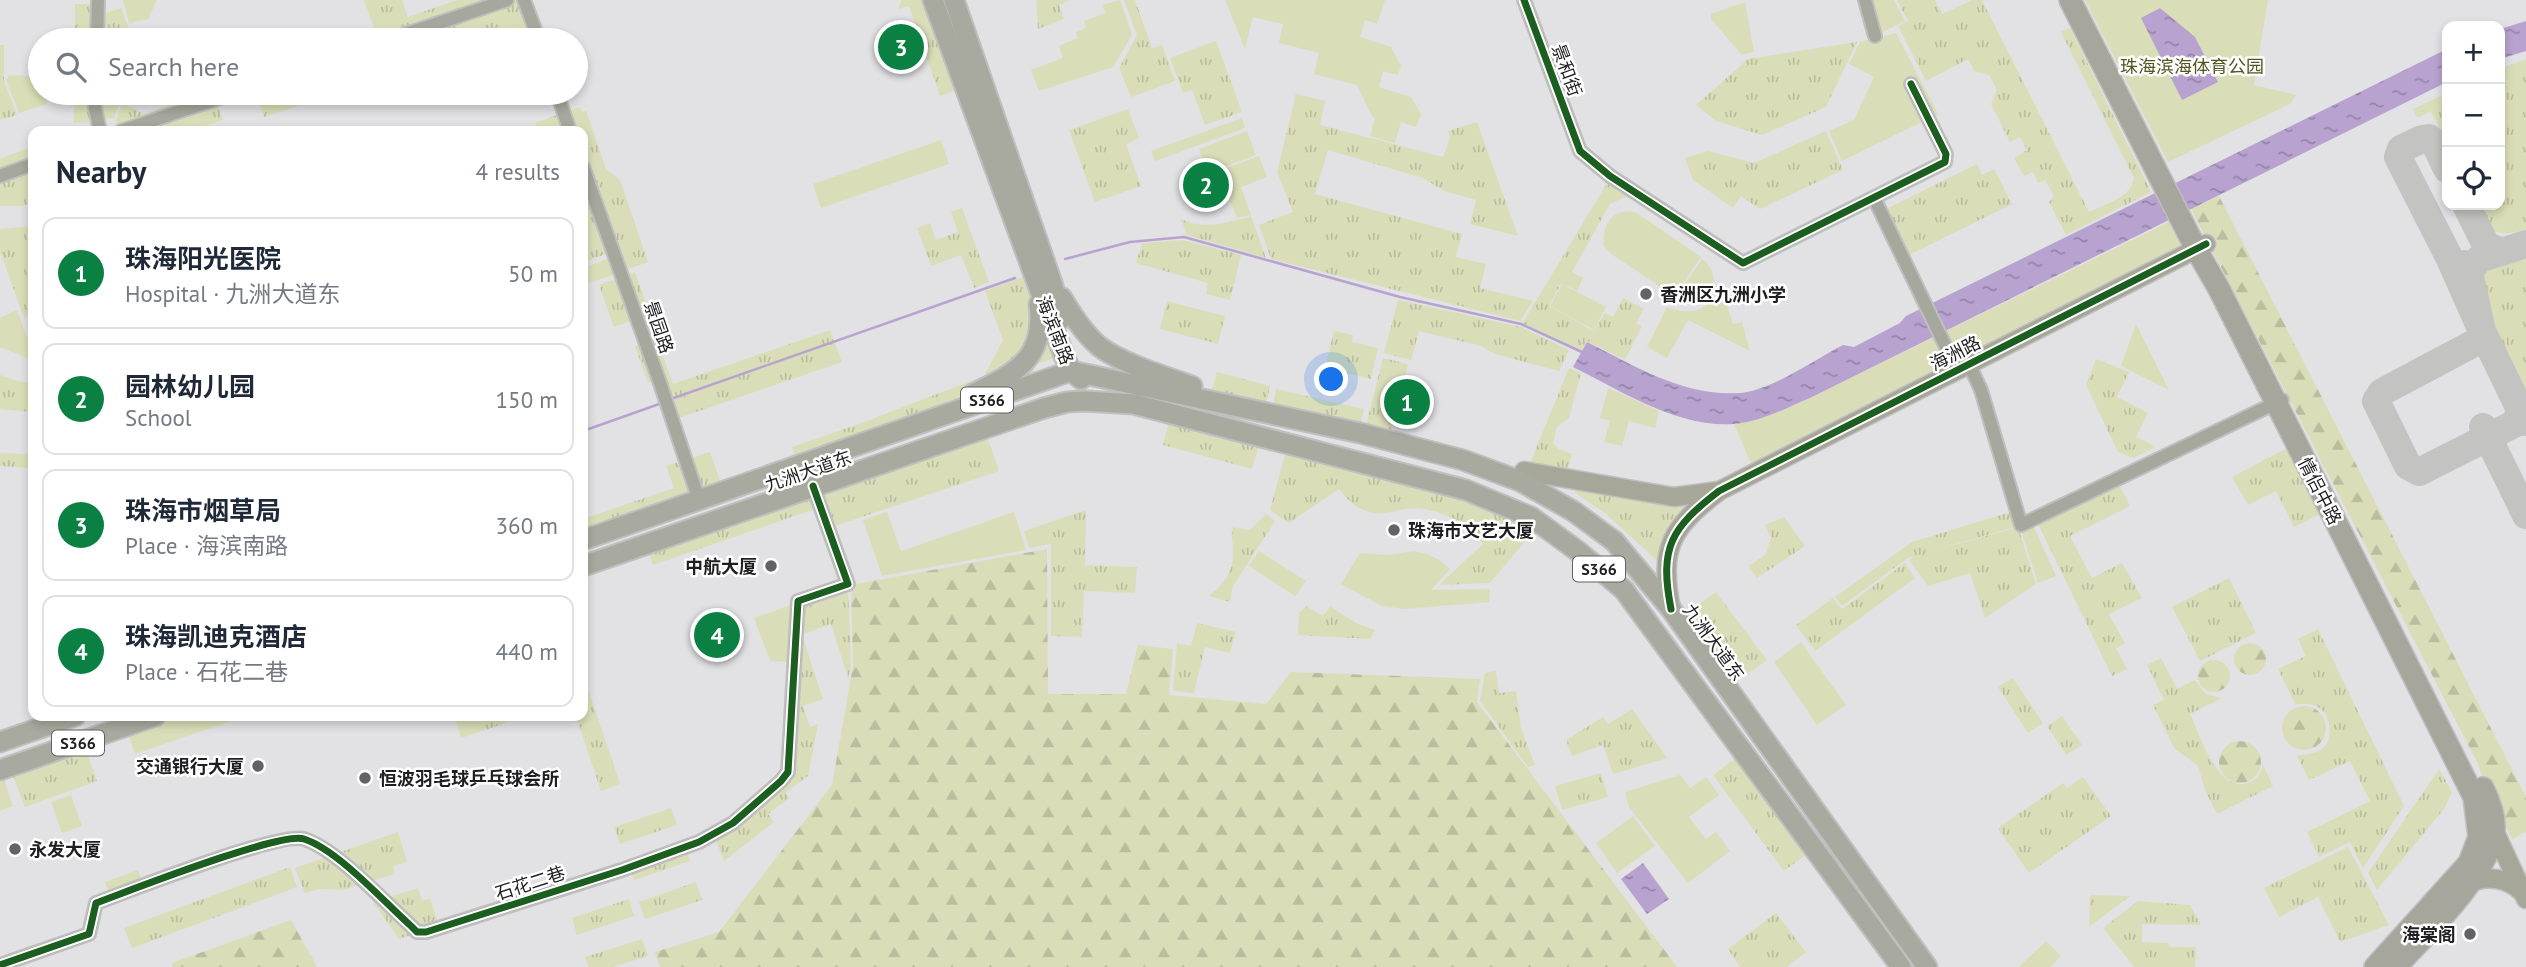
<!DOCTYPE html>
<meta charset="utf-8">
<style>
:root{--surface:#fff;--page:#f2f2f3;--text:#1f2937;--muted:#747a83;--line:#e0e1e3;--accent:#0b8043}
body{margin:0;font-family:"PT Sans","Noto Sans SC",sans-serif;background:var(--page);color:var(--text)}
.controls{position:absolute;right:21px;top:21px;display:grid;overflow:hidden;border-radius:14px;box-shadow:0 4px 10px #0003}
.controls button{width:63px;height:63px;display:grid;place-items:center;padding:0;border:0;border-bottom:2px solid var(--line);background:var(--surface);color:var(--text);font:35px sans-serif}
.you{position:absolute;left:1332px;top:380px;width:24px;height:24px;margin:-18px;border:5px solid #fff;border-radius:50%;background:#1a73e8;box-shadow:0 0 0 10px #1a73e833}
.badge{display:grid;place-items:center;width:46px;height:46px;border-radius:50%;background:var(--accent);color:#fff;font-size:23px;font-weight:700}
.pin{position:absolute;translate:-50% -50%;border:4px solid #fff;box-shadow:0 2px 7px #0006}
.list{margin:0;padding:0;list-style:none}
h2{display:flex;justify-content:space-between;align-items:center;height:91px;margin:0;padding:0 28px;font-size:30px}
h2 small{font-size:23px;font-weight:400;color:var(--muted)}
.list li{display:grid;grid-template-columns:46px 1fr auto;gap:21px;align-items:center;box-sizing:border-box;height:112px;margin:0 14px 14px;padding:0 14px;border:2px solid var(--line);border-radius:14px}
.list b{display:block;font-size:26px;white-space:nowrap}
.list p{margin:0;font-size:23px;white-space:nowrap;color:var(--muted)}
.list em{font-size:23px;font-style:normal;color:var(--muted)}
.icon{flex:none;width:38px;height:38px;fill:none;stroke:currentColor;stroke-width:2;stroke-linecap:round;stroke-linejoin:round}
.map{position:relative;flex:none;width:2526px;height:967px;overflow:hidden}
.search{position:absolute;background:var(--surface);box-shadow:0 4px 10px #0003;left:28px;top:28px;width:560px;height:77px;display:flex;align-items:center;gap:18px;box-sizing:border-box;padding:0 24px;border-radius:38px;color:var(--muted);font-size:26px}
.panel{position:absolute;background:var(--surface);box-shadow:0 4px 10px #0003;left:28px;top:126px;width:560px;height:595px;border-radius:14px}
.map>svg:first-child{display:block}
.grass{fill:url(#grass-tufts)}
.forest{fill:url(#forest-firs)}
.green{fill:#dadeb8}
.water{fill:url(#water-ripples)}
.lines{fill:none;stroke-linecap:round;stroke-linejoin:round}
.stream{stroke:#b8a3d0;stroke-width:2.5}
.taxiway{stroke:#c3c3c2;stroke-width:28}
.street-casing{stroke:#bfbfc0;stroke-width:16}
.secondary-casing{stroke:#bfbfc0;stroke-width:21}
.primary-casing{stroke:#bfbfc0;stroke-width:23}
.highway-casing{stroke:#bfbfc0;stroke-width:24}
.street{stroke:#a6a89d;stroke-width:12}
.secondary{stroke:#a6a699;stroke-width:18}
.primary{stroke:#a9aa9f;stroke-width:19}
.highway{stroke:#a6a69d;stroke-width:21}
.cycleway-casing{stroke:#fff;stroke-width:11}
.cycleway{stroke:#1b5e20;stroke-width:7}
.poi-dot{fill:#636265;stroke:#fff;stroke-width:2.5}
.labels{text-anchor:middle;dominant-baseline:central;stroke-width:5;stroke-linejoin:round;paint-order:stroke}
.shield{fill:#fff;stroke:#626263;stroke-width:2}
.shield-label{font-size:16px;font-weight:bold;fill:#1f1e20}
.park-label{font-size:18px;fill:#525722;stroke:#fff}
.street-label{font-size:18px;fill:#1f1e20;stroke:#fff}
.poi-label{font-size:18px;font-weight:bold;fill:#1f1e20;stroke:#fff;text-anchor:start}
</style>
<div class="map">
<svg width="2526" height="967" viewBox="0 0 2526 967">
<defs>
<pattern id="grass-tufts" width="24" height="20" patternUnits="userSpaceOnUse" patternTransform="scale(1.75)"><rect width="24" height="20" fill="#dadeb8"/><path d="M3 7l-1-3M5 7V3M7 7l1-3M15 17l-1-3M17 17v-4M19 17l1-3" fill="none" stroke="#bbbe9e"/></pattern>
<pattern id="forest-firs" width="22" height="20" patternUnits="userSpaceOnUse" patternTransform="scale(1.75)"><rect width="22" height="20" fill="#dadeb8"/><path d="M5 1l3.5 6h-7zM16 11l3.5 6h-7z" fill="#bbbe9e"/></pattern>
<pattern id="water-ripples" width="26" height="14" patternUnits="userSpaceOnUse" patternTransform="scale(1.75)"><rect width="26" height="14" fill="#b8a3d0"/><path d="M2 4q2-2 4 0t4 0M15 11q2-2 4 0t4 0" fill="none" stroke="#9584a8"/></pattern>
</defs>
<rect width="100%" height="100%" fill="#e2e1e4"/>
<path class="grass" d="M364,0H402L408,17L457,0H501L378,40Z
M517,0H519L529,29L498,40H397Z
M902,0H931L962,88L940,96L909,6L898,9Z
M1036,0H1070L1059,5L1064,19L1038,29Z
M1124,0H1135L1152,48L1162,45L1175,81L1131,97L1119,68L1137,35Z
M1897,0H1935L1942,14L1972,0H1982L2089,212C2105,204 2131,198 2134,178L2061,32L2070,28L2151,192L2066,235L2049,202L2054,196L2045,180L2038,183L2033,172L2024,176L2014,158L2027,150L2020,137L2010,142L1991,104L1997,90L1989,75L1974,71L1968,59L1926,81L1898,26L1908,21Z
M75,4H94L93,31L75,30Z
M121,8L133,40H99L100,15Z
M1216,41L1242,112L1205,125L1192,90L1183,93L1170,58Z
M1857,42L1826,107L1762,135L1716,121L1696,105L1748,59Z
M0,45H4V81L17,115L0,120Z
M2526,59V229C2496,239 2491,232 2478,205H2500V69Z
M74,93H92L94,122L74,123Z
M97,93H117L120,102L114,118L100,120Z
M189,93H213L223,120L190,131H119L116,121L122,103L144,114L190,97Z
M256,93H337L264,117Z
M2447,93V143L2431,111L2417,118L2413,109Z
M1296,94L1325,101L1320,125L1443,157L1450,138L1448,131L1477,122L1518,236L1470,224L1476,200L1444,191L1423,178L1328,150L1315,194L1462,234L1456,257L1486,264L1480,288L1533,301L1520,321L1271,259L1259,225L1293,212L1277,172Z
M580,107L582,112L586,111L606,169L620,180L648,262L623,271L583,160V131H572L565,112Z
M1128,109L1139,138L1126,144L1141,186L1095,202L1069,130Z
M562,113L569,131H539L535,123Z
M1826,131L1843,170L1760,209L1741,196L1733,208L1693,180L1685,158L1708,151L1754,163Z
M33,146V202L22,206H0V159Z
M1977,164L1982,175L1994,169L2012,204L1907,256L1884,210Z
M583,170L612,252L583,262V242L588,240L583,227Z
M1610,178L1632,197H1625L1610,204L1572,272L1583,278L1577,291L1561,283L1549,306L1594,331L1605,313L1613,317L1623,298L1644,309L1636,323L1642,326L1625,360L1587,341L1581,351L1522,324Z
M962,208L989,282L974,288L961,255L931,266L917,228L930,223L936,240L958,232L951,212Z
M1251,216L1266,258L1187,235L1181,219C1204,230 1228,223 1251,216Z
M33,226V315L24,318L0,251V229Z
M1183,240L1241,255L1230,300L1206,294L1208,283L1136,263L1142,243Z
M2526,244V411L2493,345L2477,274C2489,256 2506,250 2526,244Z
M610,258L616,274L583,285V268Z
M635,272L647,306L638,309L640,318L614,327L599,285Z
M1031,274L1061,356L1033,365L1036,381L797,462L792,447L859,424L984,376L1003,340L985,291Z
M1398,300L1521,327L1569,350L1559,371L1495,354L1481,346L1419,331L1411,360L1384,353Z
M1167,301L1225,316L1218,344L1160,329Z
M830,330L842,362L670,421L656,380L648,383L635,346L657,339L673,384Z
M1334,331L1353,335L1352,342L1378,348L1371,379L1325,368Z
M1383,358L1408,364L1390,435L1365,429Z
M2096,359L2129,372L2117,397L2148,413L2136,437L2156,447L2133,458L2118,452L2086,385Z
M1569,368L1581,373L1569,418L1557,427L1553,443L1559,449L1572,454L1566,475L1528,468Z
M1217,372L1270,386L1265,408L1212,390Z
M0,375L17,381L33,383V412L0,409Z
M1276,389L1364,409L1359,430L1272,410Z
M1170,417L1260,441L1252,469L1163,445Z
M985,431L999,471L832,527L819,488Z
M2293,445L2324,512L2294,527L2276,491L2248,505L2232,477Z
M1287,447L1464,493L1538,526L1490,583L1439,585L1483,544C1464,521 1436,506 1406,509C1394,511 1381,516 1369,512C1356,509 1347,499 1339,489L1289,523L1270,510Z
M710,452L723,489L583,537V519L674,488L666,466Z
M0,453L33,454V468L0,466Z
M2119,484L2130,506L2070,536L2092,578L2122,563L2142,598L2109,614L2125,643L2116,648L2127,669L2112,676L2038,524Z
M1577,487C1614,496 1649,505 1687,502L1689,505L1678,518L1670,523L1672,529L1662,565L1605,513L1575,493V488Z
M809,491L815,509L653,565L646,547Z
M1086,510L1085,565L1137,567L1135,593L1084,591L1082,637L1051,636V544L1029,548L1024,531Z
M2014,511L2018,526L1908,558L1842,606L1835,597L1912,542Z
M1266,514L1275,521L1233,586L1230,602L1209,596C1223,584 1233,574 1233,554C1234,542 1230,540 1233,527L1250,530Z
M1784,517L1805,546L1757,578L1749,566L1766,554L1771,537L1765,525Z
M2018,527L2036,584L1985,618L1970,573L1928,586L1909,560L1915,556Z
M1905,563L1915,578L1815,651L1796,625L1833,598L1842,609Z
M2229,578L2256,633L2200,661L2172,607Z
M848,588L851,666L848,678L831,624L800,635L802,604Z
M1716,592L1767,660L1732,685L1682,617Z
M1306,606L1323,616L1330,606L1356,623L1375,630L1370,639L1298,635L1299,613Z
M1197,623L1236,632L1230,653L1205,647L1194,693L1173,691L1177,643L1191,646Z
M2318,629L2404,806L2363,868L2350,842L2319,857L2307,832L2370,801L2350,761L2309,780L2297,755C2306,755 2317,754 2324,747C2334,736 2330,714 2318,707C2311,703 2303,704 2295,704L2278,669L2306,656L2298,639Z
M799,641H804L823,699L803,706L810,727L818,724L808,776L785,793L789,798L768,814L774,822L724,861L715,837L785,782Z
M2161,658L2177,689L2195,680L2206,694L2222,698L2190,714C2200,735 2219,797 2250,782C2258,778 2261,773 2263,765L2273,786L2217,814L2205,790L2198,766L2174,748L2153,705L2164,700L2147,665Z
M1496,671L1499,693L1516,691L1521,728L1535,765L1528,767L1480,701L1485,673Z
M583,674L620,784L601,791L576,716H583Z
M2013,678L2043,723L2028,733L1998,687Z
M1632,709L1667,758L1613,774L1603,745L1572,756L1566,740L1603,717L1608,724Z
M460,716H504L506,723L461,738L455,717Z
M2062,716L2082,745L2066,755L2047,726Z
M84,745L97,781L25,807L11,771Z
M1740,755L1811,851L1784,871L1713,775Z
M2439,769L2452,792L2444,809L2377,890L2368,873Z
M1601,773L1608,797L1562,810L1555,786Z
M0,774H2L13,806L0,811Z
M2083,777L2111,816L2029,873L1998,828L2063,783L2067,788Z
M671,808L677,825L620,844L614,827Z
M398,832L407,862L393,866L395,874L342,890L319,889L305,893L295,868Z
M685,844L690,861L634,880L628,863Z
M2348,847L2389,925L2340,942L2318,897L2279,917L2264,888Z
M290,867L297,887L132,948L124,928Z
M138,870L143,883L110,896L105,882Z
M696,882L702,900L645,919L639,902Z
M418,888L422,901L430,898L439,926L399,939L373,902Z
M2090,895L2130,896L2089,927Z
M629,899L634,916L577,935L572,918Z
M2138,901L2190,905L2201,925L2142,924V942L2168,943L2169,947H2196L2195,967H2134L2103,928Z
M1776,913L1806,952L1787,967H1740L1728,949Z
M642,939L648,956L613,967H588L585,957Z
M2046,941L2061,956L2050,967H2019Z"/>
<path class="forest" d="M2219,196L2526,797V832L2512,839L2491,799L2477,762L2191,209Z
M1047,549L1048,694H1126L1138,645L1173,649L1169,695L1266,704L1291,672L1480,679L1477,702L1677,967H660L655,952L719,932L832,785L853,666L851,585Z
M2234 659a16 16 0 1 1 32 0a16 16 0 1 1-32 0Z
M2198 676a16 16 0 1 1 32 0a16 16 0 1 1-32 0Z
M2282 728a22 22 0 1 1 44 0a22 22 0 1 1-44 0Z
M2219 762a21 21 0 1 1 42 0a21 21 0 1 1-42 0Z
M291,920L317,967H172V963Z"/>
<path class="green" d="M157,0L148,19L129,23L123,0Z
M1120,0L1132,35L1113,67L1039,91L1031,70L1063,58L1059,46L1078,38L1076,32L1086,28L1084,21L1105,13L1103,5Z
M1225,0H1385L1377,24L1365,20L1360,37L1391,47L1401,66L1398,75L1383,71L1379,87L1411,97L1421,114L1416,127L1401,122L1395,143L1370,136L1375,118L1372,116L1357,85L1314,74L1319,53L1279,43L1283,24L1253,17L1245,49Z
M1868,0H1894L1905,21L1883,32Z
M2085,0H2268L2254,85L2296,95L2290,104L2168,162Z
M1745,2L1754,52L1742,55L1711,19V14Z
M1896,33L1938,114L1842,161L1829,131L1854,120L1874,77L1849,64L1860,42Z
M9,75L40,77V93H46V104L19,113L6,80Z
M1242,118L1245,128L1155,161L1151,151Z
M1247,131L1256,155L1208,173L1199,149Z
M941,140L949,164L821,208L813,184Z
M1259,156L1267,177L1241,187L1251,215L1237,218L1228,196L1207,199L1197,195L1193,186L1201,182L1205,176Z
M1630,211L1637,213L1701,257L1674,296L1610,253L1604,246C1602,227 1610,211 1630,211Z
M2169,222L2181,247L1755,473L1734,424L1763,417L1810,398Z
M1702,259C1729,278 1703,312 1675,298Z
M1562,284L1606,307L1594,330L1550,306Z
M1721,287L1733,324L1742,322L1750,351L1688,320L1667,358L1647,347L1667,307C1689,316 1711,311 1721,287Z
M17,310L33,353V360L0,347V318Z
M2136,324L2169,390L2121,366Z
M1608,388L1659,411L1655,428L1629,421L1622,446L1604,442L1610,421L1600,418Z
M887,512L901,551L1014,512L1026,550L882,576L863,520Z
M2032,523L2056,576L2038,583L2020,528Z
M1259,551L1306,581L1295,596L1249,566Z
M1414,551C1429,554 1439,558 1450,569L1431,590L1490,589L1489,602L1404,609L1382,606L1341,584L1360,553L1388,555Z
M794,604L791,662L770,661L754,618Z
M1801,642L1846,705L1817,725L1774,662Z
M168,716H246L135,754L127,730Z
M1680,775L1690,788L1706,777L1719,795L1689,817L1706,839L1716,832L1730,851L1688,883L1629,807L1625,792Z
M71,795L82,826L62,833L51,802Z
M1633,816L1655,846L1617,873L1596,843Z"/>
<path class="water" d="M2160,8L2195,37L2218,82L2182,100L2141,18Z
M2526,21V51L2500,59V29Z
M2447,49V82L1810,398C1786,408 1760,422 1734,424C1677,428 1622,391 1573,367L1587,342C1635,366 1684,397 1740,393C1772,390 1814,360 1843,345L1854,347L1900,323L1906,316Z
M1643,863L1669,899L1647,914L1621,879Z"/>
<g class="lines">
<path class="stream" d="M1065,259L1130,242L1184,237L1400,297L1521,324L1584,353
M668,400L1015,278
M583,431L662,403"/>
<path class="taxiway" d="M2447,169L2434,142L2429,138L2422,139L2401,149L2398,157L2450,259L2458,265L2465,264
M2466,205L2486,245L2502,252
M2526,244L2479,259L2469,272L2482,331L2526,422
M2450,259L2482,331L2478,341L2382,392L2376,401L2408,466L2419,472L2514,424L2518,419L2519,408
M2483,427L2526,515"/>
<defs>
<path id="street" d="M524,0L539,40
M1524,0L1580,151L1610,176L1743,263L1945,162L1946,154L1911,84
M1865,0L1875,36
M97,40L98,0
M388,40L507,0
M95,93V108L100,131
M557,93L570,131
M121,131L235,93
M583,167L660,383L699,500
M0,176L33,164
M1874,198L1957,370
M1969,364L1981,390L2021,525L2282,400
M0,965L89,934L96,903C129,891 281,831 304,839C338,850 383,901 411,926L417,932H426L622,870L699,842L733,823L781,781L788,772L798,601L848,584L813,486"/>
<path id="secondary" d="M1524,471L1674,497L1719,491
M1671,609C1659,547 1671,528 1719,491L2206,244
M2492,826L2526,899
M2468,884C2486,874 2509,878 2523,893"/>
<path id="primary" d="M933,0L1064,356L1071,371L1081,379
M954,0L1053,286L1061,319
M1062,298C1072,315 1084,334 1100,347C1121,363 1166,377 1192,386
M973,394C1016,373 1046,358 1039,304
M583,540L1071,371L1360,433L1463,460L1520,481L1573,511L1614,541L1671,609L1927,967
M583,566L1044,408L1067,402L1085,401L1134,404L1466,490L1531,517L1579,552L1624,590L1901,967
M0,742L75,716
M0,770L155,716"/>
<path id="highway" d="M2070,0L2196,249L2219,289L2474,797L2479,837L2469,863L2375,967
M2396,967C2425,935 2491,873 2494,830C2495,817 2489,800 2483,788"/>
</defs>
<use href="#street" class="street-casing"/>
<use href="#secondary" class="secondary-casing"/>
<use href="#primary" class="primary-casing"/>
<use href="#highway" class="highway-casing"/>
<use href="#street" class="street"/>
<use href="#secondary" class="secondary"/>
<use href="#primary" class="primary"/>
<use href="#highway" class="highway"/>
<defs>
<path id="cycleway" d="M1524,0L1580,151L1610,176L1743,263L1945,162L1946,154L1911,84
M1671,609C1659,547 1671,528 1719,491L2206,244
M0,965L89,934L96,903C129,891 281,831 304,839C338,850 383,901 411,926L417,932H426L622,870L699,842L733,823L781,781L788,772L798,601L848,584L813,486"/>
</defs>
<use href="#cycleway" class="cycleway-casing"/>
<use href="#cycleway" class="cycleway"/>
</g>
<g class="poi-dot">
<circle cx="1646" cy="294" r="7"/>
<circle cx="1394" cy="530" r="7"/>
<circle cx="771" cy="566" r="7"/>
<circle cx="258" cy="766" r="7"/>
<circle cx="365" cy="778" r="7"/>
<circle cx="15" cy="849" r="7"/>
<circle cx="2470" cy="934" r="7"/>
</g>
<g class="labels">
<g class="shield">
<rect x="961" y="387.5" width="52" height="25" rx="5"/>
<rect x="1573" y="556.5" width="52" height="25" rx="5"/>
<rect x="52" y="730.5" width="52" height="25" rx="5"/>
</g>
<g class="shield-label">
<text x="987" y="400">S366</text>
<text x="1599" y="569">S366</text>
<text x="78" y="743">S366</text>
</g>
<g class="park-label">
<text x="2192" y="66">珠海滨海体育公园</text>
</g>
<g class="street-label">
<text transform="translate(1567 70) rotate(70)">景和街</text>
<text transform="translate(659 327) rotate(71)">景园路</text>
<text transform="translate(1055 330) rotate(69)">海滨南路</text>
<text transform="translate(1955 353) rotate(-27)">海洲路</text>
<text transform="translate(808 471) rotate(-19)">九洲大道东</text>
<text transform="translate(2320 491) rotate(63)">情侣中路</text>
<text transform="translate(1714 642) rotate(54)">九洲大道东</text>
<text transform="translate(530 883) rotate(-18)">石花二巷</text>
</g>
<g class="poi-label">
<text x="1660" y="294">香洲区九洲小学</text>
<text x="1408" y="530">珠海市文艺大厦</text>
<text x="757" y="566" text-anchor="end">中航大厦</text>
<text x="244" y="766" text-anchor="end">交通银行大厦</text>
<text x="379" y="778">恒波羽毛球乒乓球会所</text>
<text x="29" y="849">永发大厦</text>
<text x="2456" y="934" text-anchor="end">海棠阁</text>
</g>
</g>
</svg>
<div class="controls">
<button>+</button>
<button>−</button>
<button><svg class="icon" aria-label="locate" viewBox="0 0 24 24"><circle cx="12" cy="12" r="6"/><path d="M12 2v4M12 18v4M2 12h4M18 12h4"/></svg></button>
</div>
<div class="you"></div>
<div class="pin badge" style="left:1407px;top:402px">1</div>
<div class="pin badge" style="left:1206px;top:185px">2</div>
<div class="pin badge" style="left:901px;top:47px">3</div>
<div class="pin badge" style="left:717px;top:635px">4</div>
<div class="search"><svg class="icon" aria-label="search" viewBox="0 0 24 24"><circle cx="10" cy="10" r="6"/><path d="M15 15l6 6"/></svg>Search here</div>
<section class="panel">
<h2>Nearby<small>4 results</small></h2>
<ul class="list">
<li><span class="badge">1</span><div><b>珠海阳光医院</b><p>Hospital · 九洲大道东</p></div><em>50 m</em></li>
<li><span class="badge">2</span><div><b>园林幼儿园</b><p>School</p></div><em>150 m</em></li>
<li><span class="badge">3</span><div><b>珠海市烟草局</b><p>Place · 海滨南路</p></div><em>360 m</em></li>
<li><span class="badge">4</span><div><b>珠海凯迪克酒店</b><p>Place · 石花二巷</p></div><em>440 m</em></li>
</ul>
</section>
</div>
